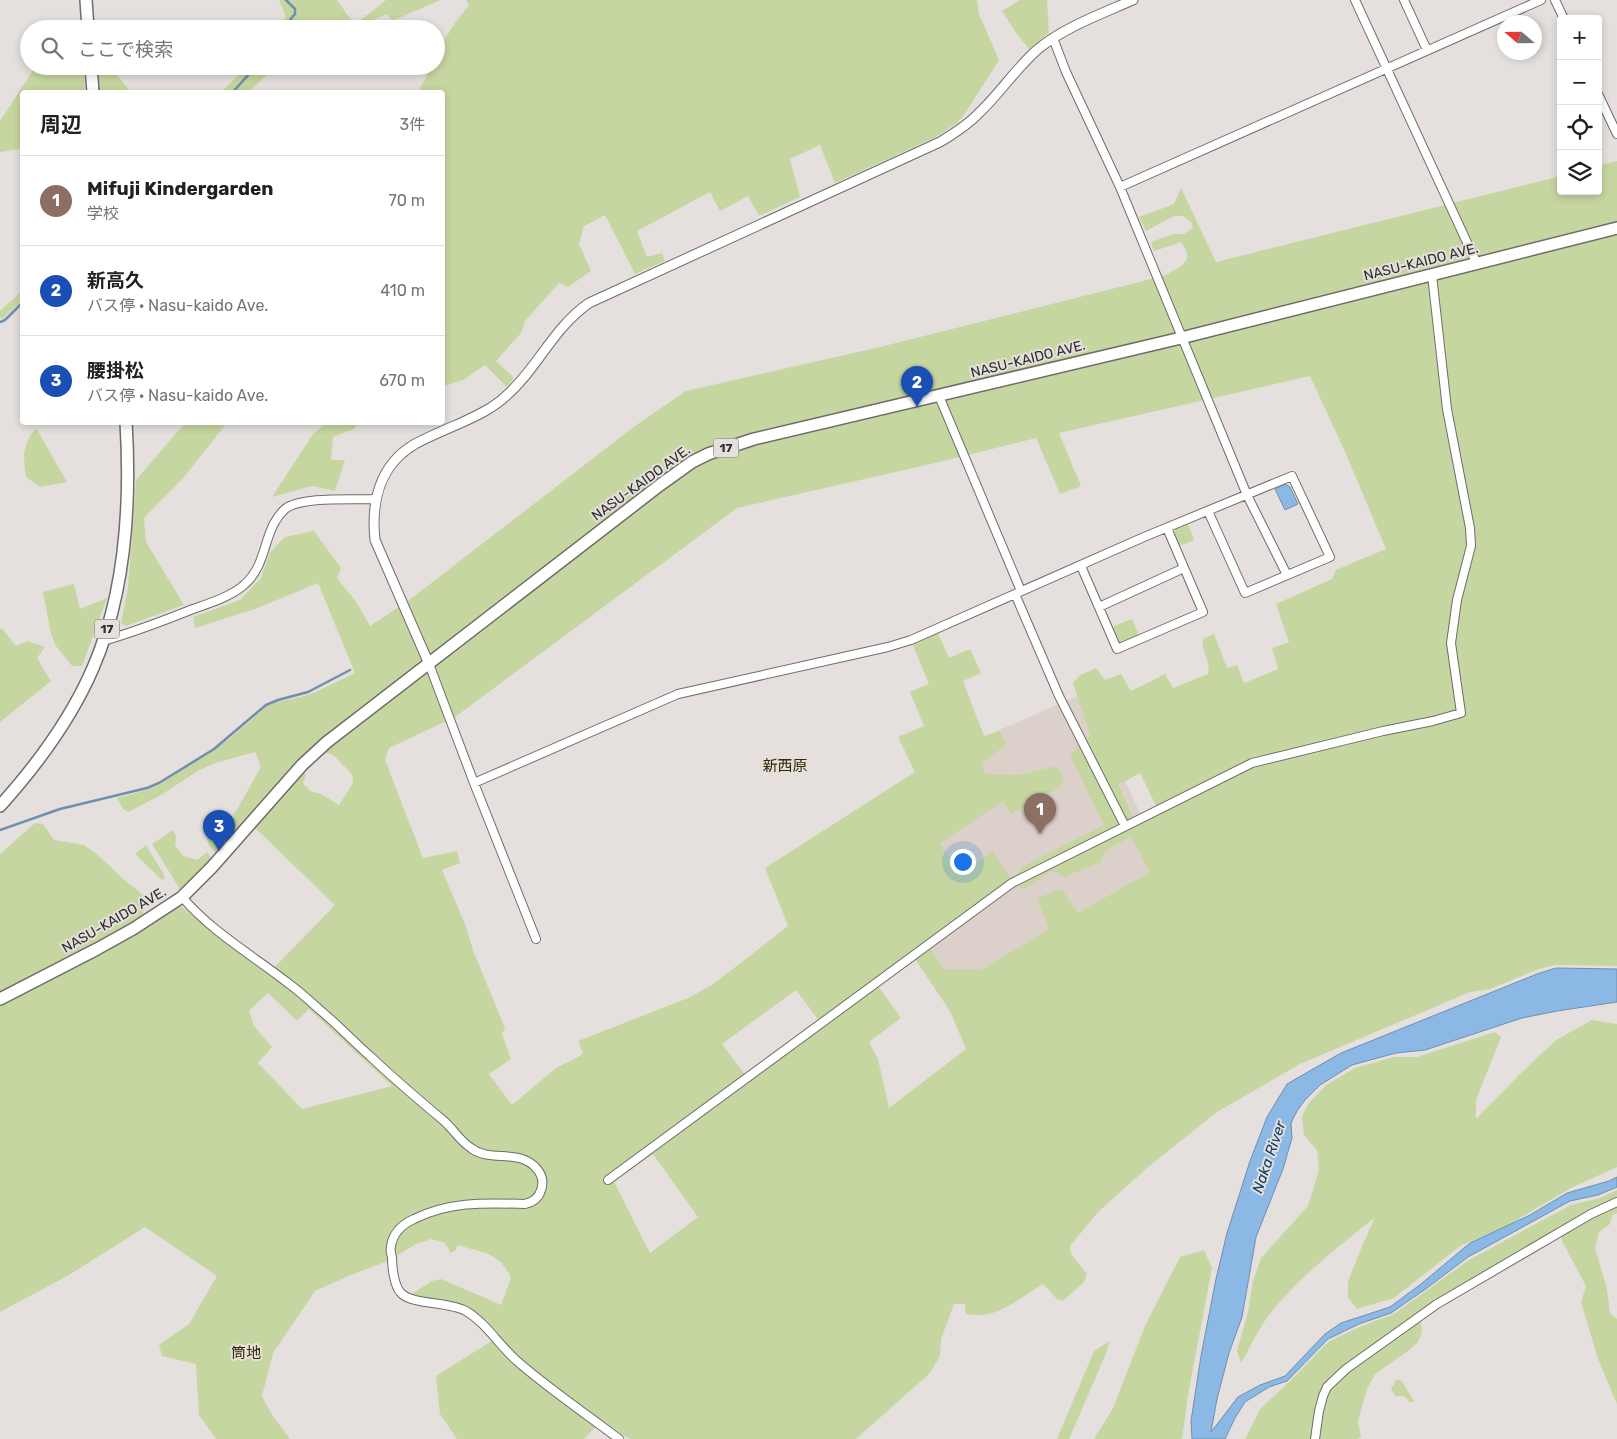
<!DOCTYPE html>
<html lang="ja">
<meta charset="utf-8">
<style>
:root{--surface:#fff;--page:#f2f2f2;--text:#202124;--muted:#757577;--line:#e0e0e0;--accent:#b45309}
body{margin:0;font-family:Rubik,"Noto Sans JP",sans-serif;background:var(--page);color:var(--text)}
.controls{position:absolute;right:15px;top:15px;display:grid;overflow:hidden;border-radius:5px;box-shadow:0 2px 8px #0003}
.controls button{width:45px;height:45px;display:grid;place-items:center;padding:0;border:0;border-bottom:1px solid var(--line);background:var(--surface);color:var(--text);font:25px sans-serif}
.compass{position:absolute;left:1497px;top:15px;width:45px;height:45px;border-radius:50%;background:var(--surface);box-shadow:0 2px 8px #0003;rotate:290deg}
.you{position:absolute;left:962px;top:861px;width:18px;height:18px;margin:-12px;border:4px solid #fff;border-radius:50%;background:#1a73e8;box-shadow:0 0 0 8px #1a73e833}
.badge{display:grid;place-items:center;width:32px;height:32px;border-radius:50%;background:var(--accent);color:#fff;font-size:16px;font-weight:700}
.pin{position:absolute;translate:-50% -41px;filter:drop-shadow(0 1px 2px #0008)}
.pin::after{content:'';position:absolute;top:26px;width:18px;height:15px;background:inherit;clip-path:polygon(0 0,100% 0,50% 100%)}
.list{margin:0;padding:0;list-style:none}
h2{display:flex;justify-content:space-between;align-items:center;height:65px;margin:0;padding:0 20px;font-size:21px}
h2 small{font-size:16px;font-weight:400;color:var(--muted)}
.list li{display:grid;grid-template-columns:32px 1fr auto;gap:15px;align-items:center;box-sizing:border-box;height:90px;padding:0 20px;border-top:1px solid var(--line)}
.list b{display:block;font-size:19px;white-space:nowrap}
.list p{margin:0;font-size:16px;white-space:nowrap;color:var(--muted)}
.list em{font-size:16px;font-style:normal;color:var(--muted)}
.icon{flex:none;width:28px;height:28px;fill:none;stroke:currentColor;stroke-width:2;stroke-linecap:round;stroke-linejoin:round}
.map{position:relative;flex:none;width:1617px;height:1439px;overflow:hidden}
.search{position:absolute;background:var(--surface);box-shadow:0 2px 8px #0003;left:20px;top:20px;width:425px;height:55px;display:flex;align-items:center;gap:12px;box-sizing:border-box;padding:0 18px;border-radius:28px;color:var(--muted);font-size:19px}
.panel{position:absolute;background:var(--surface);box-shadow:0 2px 8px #0003;left:20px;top:90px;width:425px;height:335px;border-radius:5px}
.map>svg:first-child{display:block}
.built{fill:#dcd1ca}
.green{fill:#c6d6a0;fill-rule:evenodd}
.water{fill:#8bb8e4;stroke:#6f8fad}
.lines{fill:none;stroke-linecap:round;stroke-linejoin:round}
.stream{stroke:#6f8fad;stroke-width:2.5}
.minor-casing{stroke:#6f6c69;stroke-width:10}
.tertiary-casing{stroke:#6f6c69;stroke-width:11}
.primary-casing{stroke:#6f6c69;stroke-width:14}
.minor{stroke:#fff;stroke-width:8}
.tertiary{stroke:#fff;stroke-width:9}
.primary{stroke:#fff;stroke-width:11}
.labels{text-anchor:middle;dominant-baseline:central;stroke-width:4;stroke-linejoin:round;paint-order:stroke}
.shield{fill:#e5e0dd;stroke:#666362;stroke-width:1}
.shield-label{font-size:12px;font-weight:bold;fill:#2f2e2d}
.street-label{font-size:14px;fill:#2f2e2d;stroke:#e5e0dd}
.neighbourhood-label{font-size:15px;fill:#332900;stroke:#e5e0dd}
.water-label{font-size:15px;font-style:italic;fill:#0e416a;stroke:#e5e0dd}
</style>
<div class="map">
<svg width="1617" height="1439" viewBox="0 0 1617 1439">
<rect width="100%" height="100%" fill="#e5e0dd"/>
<path class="built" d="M1084,693L1167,871L949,1001L874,876L956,749Z"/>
<path class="green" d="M279,0H337L353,23L361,20L386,0H440L392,21L387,14L351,29H277L286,17Z
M466,0H977L979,14L999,60L964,115L957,123L936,137L835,183L820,145L790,159L800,197L759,216L748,196L720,211L710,192L637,231L647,257L662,253L665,261L635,274L605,215L584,226L579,244L591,271L568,287L559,283L525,321L521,333L496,361L514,378L507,387L485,365L463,380L443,386L442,92H418L432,66H436C436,46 457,20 469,5Z
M1020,0H1047L1049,33L1029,49L1016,33L1002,11Z
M36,66H59L84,75L85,92H22V149L0,152V121Z
M96,66C112,66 122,81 131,92H99Z
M248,66H278L248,92H221Z
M1617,161V966L1555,965L1539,969L1490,989L1470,992L1300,1064L1217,1112L1148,1167L1098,1212L1070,1246L1071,1254L1087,1274L1084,1282L1063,1301L1057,1299L1043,1284C1019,1298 996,1321 966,1314L965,1304H954L941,1339L940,1356L930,1373L856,1439H631L624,1436L602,1420L584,1439H457L440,1414L436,1376L498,1337L478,1317L414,1297L413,1293L432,1281L441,1279L501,1305L511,1278C500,1252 482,1253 458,1245L455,1251L450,1253L448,1247L443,1242L431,1239L416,1244L388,1261L351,1275L315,1291L273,1353L262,1396L272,1415L290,1439H216L199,1415L196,1364L162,1356L159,1345L189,1324L217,1276L145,1227L69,1275L0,1312V1004L92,958L181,906L209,930L269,973L335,905L254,827L303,771L306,775L303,783L310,791L321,794L339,805L353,783L352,774L334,756L321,750L217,854L209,846L207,838L227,827L261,767L255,752L215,763L198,771L161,795L128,812L123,809L117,798L147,790L159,785L229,739L266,707L277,702L301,697L316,692L355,673L318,583L255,609L195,628L193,617L240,600L261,578L270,552L285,537L314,531L341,568L337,578L357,603L370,626L408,601L635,426L686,391L880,347L1163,276C1178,268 1197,262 1181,242L1154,251L1151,242L1174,234H1184L1193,228L1191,222L1183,216H1174L1146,231L1139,217L1174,204L1181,188L1216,262L1561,176V191H1598V166ZM1310,376L1346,454L1386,549L1336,570L1332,579L1276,604L1289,642L1272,648L1278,669L1244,683L1237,665L1227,668L1214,634L1203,639C1201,651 1211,661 1208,674L1173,688L1165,674L1131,691L1121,674L1105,680L1096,668L1079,676L1073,683L1090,736L1070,755L1104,825L1022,867L1017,874L1021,889C1033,886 1042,876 1054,871L1064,877L1101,862L1105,851L1131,837L1150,872L1078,913L1062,889L1037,898L1049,929L981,970L944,969L926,941L1011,880L993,851L961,874L940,843L1003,801L1011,814L1061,787L1064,777L1056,766L1020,775L986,774L981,764L1007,744L1000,731L984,736L963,681L981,673L970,649L949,658L937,631L912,643L929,684L910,692L924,726L898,737L915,772L765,868L788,926L712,985L688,998L578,1041L583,1053C575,1061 565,1062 555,1069L512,1105L489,1074L511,1059L502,1034L505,1028L474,953L465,924L442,870L460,863L457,851L423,858L385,760L389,748L455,717L737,508L931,464L1036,438L1060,494L1081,486L1059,433ZM1140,773L1159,812L1137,825L1118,785ZM911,953L950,1011L966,1049L889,1108L878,1059L869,1042L901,1018L874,980ZM796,990L820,1022L746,1076L722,1044ZM268,993L297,1021L309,1009L392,1086L302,1109L258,1063L272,1047L254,1026L249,1011ZM653,1154L698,1217L650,1253L614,1182Z
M22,291V300L2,319L0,317V311Z
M327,422L359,423L354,429L333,437L331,460H345L335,491L312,486L272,497L313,434Z
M185,423H227L184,477L144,518L146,542L184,605L126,626L121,623L128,587L136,480Z
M36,428L67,482L40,487L26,477C23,456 22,445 36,428Z
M1188,524L1194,540L1179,546L1174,534L1175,529Z
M74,584L80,609L107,598L82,666H72L56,646L51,634L43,592Z
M1132,619L1139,635L1123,643L1117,641L1112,627Z
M2,628L16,646L27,641L45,647L37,658L51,681L0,722V629Z
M35,823L43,824L54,840L84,845L99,856L122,878L147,898L142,918L0,991V854Z
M173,830L176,837L175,845L183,856L197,860L207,852L212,859L194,878L180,889L152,844Z
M146,845L163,873L165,878L162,880L135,854Z
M1592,1020L1617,1024V1167L1571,1188L1508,1225L1460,1246L1394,1298L1357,1309L1348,1297V1282L1362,1246L1375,1217C1340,1246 1302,1274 1273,1310C1260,1325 1251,1346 1241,1363L1237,1351L1248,1312L1253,1281L1261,1258L1308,1206L1319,1170L1317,1150L1304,1135L1302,1117L1308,1104L1326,1085L1355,1068L1394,1057H1417L1495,1032L1501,1037L1476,1100V1119L1519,1075L1556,1040Z
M1617,1190V1198L1589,1210L1446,1294L1351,1360L1326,1383L1320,1396L1315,1411L1312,1439H1245L1260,1409L1290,1381L1328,1342L1359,1327L1394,1314L1469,1260L1571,1205L1600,1198Z
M1617,1204V1213L1612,1215L1610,1224L1599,1232L1595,1248L1607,1289L1610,1314L1617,1319V1404L1598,1359L1581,1302L1586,1286L1562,1241L1561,1235Z
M1204,1250L1212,1268L1188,1395L1182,1439H1094L1113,1408L1145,1326L1180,1257Z
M1421,1322L1422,1332L1418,1342L1408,1351L1375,1374L1367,1389L1358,1421L1361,1437L1357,1439H1318C1320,1426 1320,1409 1325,1397C1334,1372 1392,1339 1415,1323Z
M1110,1341L1105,1356L1069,1439H1057L1094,1351Z
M1396,1380H1401L1414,1401L1410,1403L1405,1396H1395L1391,1389Z"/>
<path class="water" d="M1285,484L1290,487L1298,504L1285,510L1275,489Z
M1556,968L1617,969V1002L1557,1011L1522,1018L1425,1050L1396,1053L1352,1065L1320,1085L1305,1100L1297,1111L1291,1123L1292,1138L1283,1169L1256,1237L1242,1317L1229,1353L1217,1399L1211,1432L1238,1397L1260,1385L1285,1376L1325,1334L1341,1323L1390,1307L1421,1284L1470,1243L1530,1215L1567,1193L1609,1181L1617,1177V1187L1598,1195L1570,1201L1468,1257L1427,1288L1391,1313L1359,1324L1328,1339L1287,1381L1269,1387L1245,1402L1235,1418L1225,1439H1192L1191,1421L1201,1356L1216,1279L1227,1233L1250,1161L1267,1117L1287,1084L1341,1053L1537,974Z"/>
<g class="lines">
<path class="stream" d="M282,29L295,14V9L286,0
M233,92L256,66
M0,322L5,320L22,303
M0,830L60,809L147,788L159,783L214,749L266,705L278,700L308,692L350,670"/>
<defs>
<path id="minor" d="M1355,0L1477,264
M1404,0L1427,50
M1555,0L1564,19
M1053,38L1066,72L1120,187L1247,495L1287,575
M1598,94L1617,134
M1120,187L1541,0
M939,396L1021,591
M1081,566L1117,649L1203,612L1167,528
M1015,594L1059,696L1125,826
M1099,607L1184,568
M103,641C134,632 163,621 193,609C210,603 230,597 244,585C258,573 262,557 267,541C271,529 275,518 285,509C301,496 354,500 375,499
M429,664L474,783L536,939
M474,783L678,694L888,647L911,640L1144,537L1292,476L1330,557L1245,593L1208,511
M182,897C212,932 252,955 288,983C299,991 310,1001 320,1010C337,1024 353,1041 370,1056C394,1079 419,1100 444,1121C454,1130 460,1141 471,1148C490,1163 520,1148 537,1169C542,1175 544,1182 541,1190C539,1198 533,1202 525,1204C486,1203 450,1201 414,1219C403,1224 393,1233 391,1246C390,1250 391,1254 392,1257C392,1267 394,1286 401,1293C412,1305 448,1301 466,1311C486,1323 499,1345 517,1361C549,1389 585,1413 619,1439
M608,1180L1012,883L1252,763L1383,731L1433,721L1461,713L1451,643L1457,600L1471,546L1470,528L1447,409L1432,275
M1315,1439L1319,1411L1323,1396L1327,1387L1346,1369L1437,1304L1591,1214L1617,1202"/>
<path id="tertiary" d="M429,664L375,540C371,503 379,465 415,444C430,436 447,429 463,422C478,415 493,408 506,396C538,368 552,329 589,303L940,142C955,133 969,124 980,112C1001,92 1016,68 1038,49C1065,27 1101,14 1133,0"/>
<path id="primary" d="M86,0L88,29
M91,66L93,92
M0,806C37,765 71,719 93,668C126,592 131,504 126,422
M0,999L97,949L133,929L182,897L212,867L302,765L327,742L660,485L692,462L708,454L754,439L1181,338L1617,228"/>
</defs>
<use href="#minor" class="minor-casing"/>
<use href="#tertiary" class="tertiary-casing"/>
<use href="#primary" class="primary-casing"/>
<use href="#minor" class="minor"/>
<use href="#tertiary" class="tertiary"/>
<use href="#primary" class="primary"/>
</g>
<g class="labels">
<g class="shield">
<rect x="713.5" y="438.5" width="25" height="19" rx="4"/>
<rect x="94.5" y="619.5" width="25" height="19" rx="4"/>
</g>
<g class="shield-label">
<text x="726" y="448">17</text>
<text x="107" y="629">17</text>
</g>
<g class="street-label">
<text transform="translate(1421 262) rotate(-14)">NASU-KAIDO AVE.</text>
<text transform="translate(1028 359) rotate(-14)">NASU-KAIDO AVE.</text>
<text transform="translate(641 483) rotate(-36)">NASU-KAIDO AVE.</text>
<text transform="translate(114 920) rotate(-30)">NASU-KAIDO AVE.</text>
</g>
<g class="neighbourhood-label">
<text x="785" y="766">新西原</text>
<text x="246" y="1353">筒地</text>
</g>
<g class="water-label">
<text transform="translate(1269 1157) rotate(-71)">Naka River</text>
</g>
</g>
</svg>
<div class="controls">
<button>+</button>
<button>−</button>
<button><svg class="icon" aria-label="locate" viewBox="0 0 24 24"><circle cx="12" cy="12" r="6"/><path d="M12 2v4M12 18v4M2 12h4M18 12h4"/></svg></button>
<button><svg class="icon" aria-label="layers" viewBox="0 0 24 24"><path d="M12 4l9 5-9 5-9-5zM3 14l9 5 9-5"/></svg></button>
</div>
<svg class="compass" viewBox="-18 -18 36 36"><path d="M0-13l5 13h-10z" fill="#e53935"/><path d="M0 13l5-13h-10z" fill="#757577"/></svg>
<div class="you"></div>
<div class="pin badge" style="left:1040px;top:834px;background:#8d6e63">1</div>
<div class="pin badge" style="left:917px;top:407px;background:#1a4fb4">2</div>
<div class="pin badge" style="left:219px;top:851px;background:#1a4fb4">3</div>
<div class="search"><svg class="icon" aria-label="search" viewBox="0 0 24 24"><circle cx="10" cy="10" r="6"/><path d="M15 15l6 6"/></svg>ここで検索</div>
<section class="panel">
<h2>周辺<small>3件</small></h2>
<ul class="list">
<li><span class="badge" style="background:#8d6e63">1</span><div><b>Mifuji Kindergarden</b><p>学校</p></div><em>70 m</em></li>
<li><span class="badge" style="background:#1a4fb4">2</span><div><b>新高久</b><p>バス停 · Nasu-kaido Ave.</p></div><em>410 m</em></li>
<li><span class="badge" style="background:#1a4fb4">3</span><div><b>腰掛松</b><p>バス停 · Nasu-kaido Ave.</p></div><em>670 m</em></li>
</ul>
</section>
</div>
